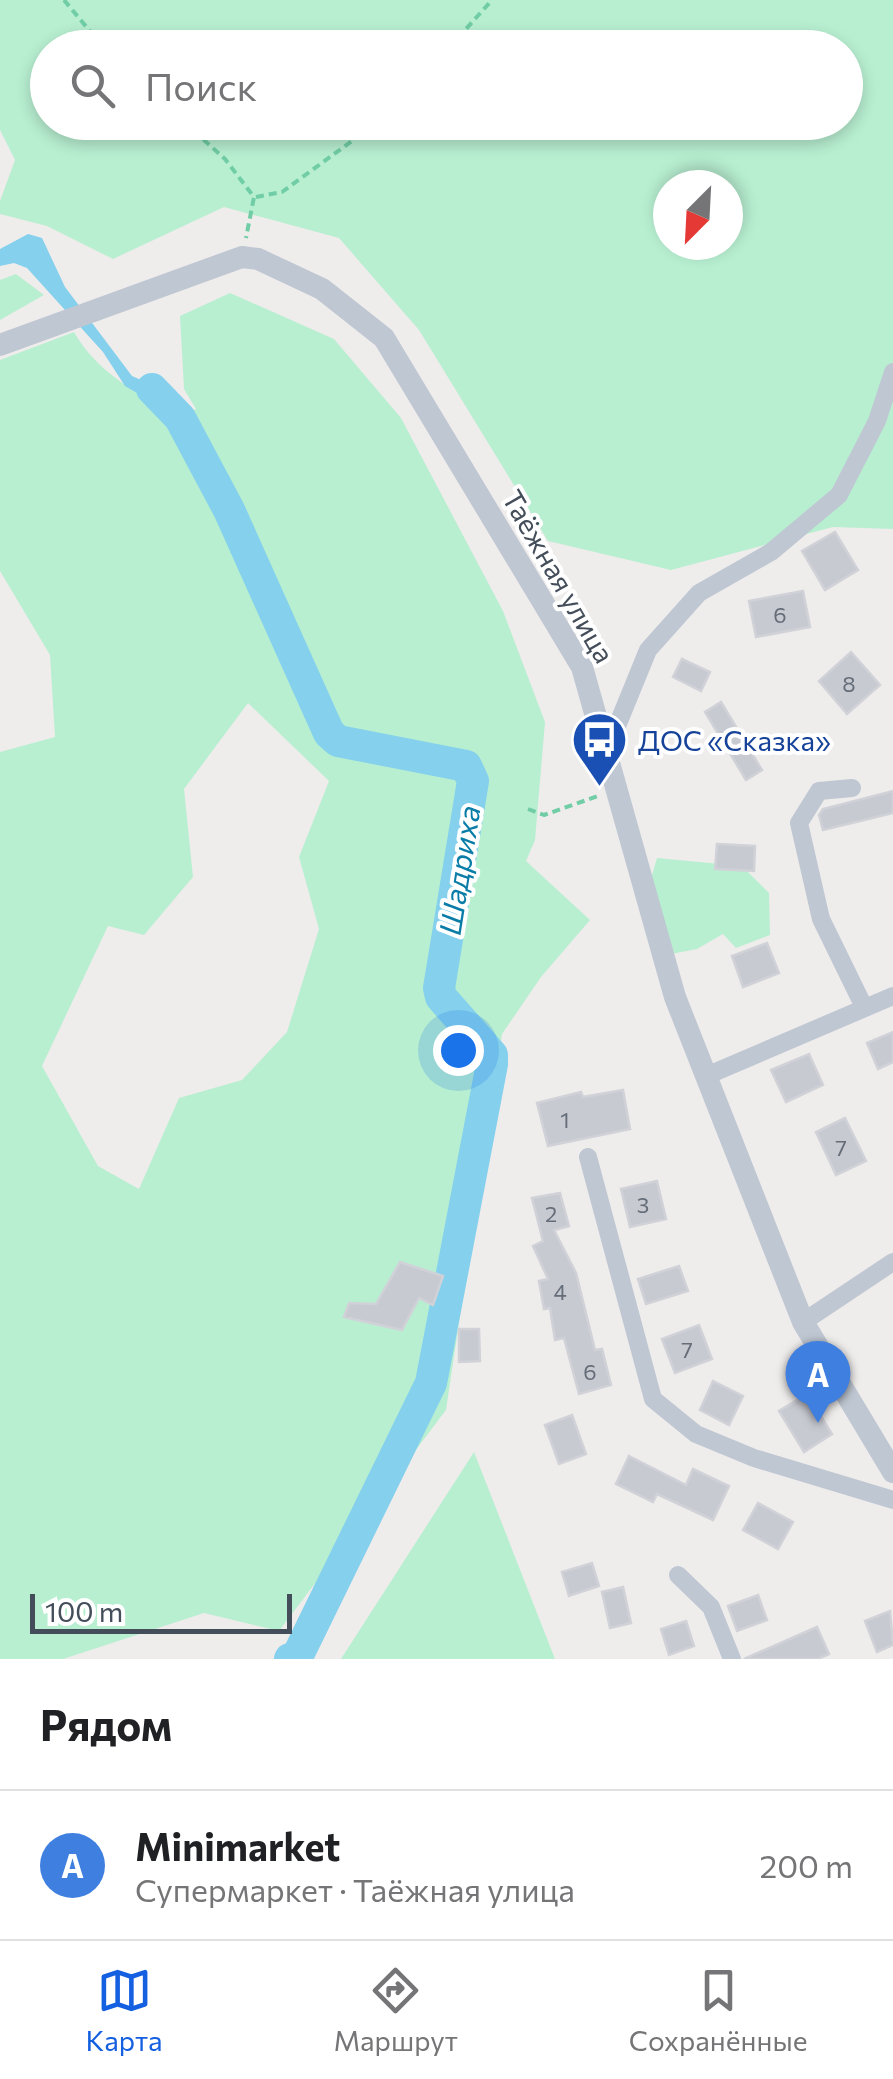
<!DOCTYPE html>
<html lang="ru">
<meta charset="utf-8">
<style>
:root{--surface:#fff;--page:#f6f6f6;--text:#202124;--muted:#757577;--line:#e0e0e0;--accent:#1560e0}
body{margin:0;font-family:Commissioner,sans-serif;background:var(--page);color:var(--text)}
.compass{position:absolute;left:653px;top:170px;width:90px;height:90px;border-radius:50%;background:var(--surface);box-shadow:0 5px 15px #0003;rotate:204deg}
.scale{position:absolute;left:30px;bottom:25px;width:262px;box-sizing:border-box;padding-left:10px;border:5px solid #444e5a;border-top:0;font-size:28px;line-height:35px;white-space:nowrap;color:#444e5a;-webkit-text-stroke:8px #fff;paint-order:stroke}
.you{position:absolute;left:458px;top:1050px;width:35px;height:35px;margin:-25px;border:8px solid #fff;border-radius:50%;background:#1a73e8;box-shadow:0 0 0 15px #1a73e833}
.badge{display:grid;place-items:center;width:65px;height:65px;border-radius:50%;background:var(--accent);color:#fff;font-size:32px;font-weight:700}
.pin{position:absolute;translate:-50% -82px;filter:drop-shadow(0 2px 5px #0008)}
.pin::after{content:'';position:absolute;top:52px;width:35px;height:30px;background:inherit;clip-path:polygon(0 0,100% 0,50% 100%)}
.list{margin:0;padding:0;list-style:none}
h2{display:flex;justify-content:space-between;align-items:center;height:130px;margin:0;padding:0 40px;font-size:42px}
h2 small{font-size:32px;font-weight:400;color:var(--muted)}
.list li{display:grid;grid-template-columns:65px 1fr auto;gap:30px;align-items:center;box-sizing:border-box;height:150px;padding:0 40px;border-top:2px solid var(--line)}
.list b{display:block;font-size:38px;white-space:nowrap}
.list p{margin:0;font-size:32px;white-space:nowrap;color:var(--muted)}
.list em{font-size:32px;font-style:normal;color:var(--muted)}
.icon{flex:none;width:55px;height:55px;fill:none;stroke:currentColor;stroke-width:2;stroke-linecap:round;stroke-linejoin:round}
.map{position:relative;flex:none;width:893px;height:1659px;overflow:hidden}
.search{position:absolute;background:var(--surface);box-shadow:0 5px 15px #0003;left:30px;right:30px;top:30px;height:110px;display:flex;align-items:center;gap:25px;box-sizing:border-box;padding:0 35px;border-radius:55px;color:var(--muted);font-size:38px}
.sheet{height:280px;background:var(--surface)}
nav{display:flex;justify-content:space-around;align-items:center;box-sizing:border-box;height:140px;border-top:2px solid var(--line);background:var(--surface);font-size:28px;color:var(--muted)}
nav a{display:grid;justify-items:center;gap:5px}
nav .on{color:var(--accent)}
.map>svg:first-child{display:block}
.green{fill:#b8efd1;fill-rule:evenodd}
.water{fill:#84d0ed}
.lines{fill:none;stroke-linecap:round;stroke-linejoin:round}
.river{stroke:#84d0ed;stroke-width:32}
.building{fill:#c8cad2;stroke:#d0d2d8;stroke-width:2.5}
.path{stroke:#70cda5;stroke-width:4;stroke-dasharray:8 5;stroke-linecap:butt}
.minor{stroke:#bfc7d2;stroke-width:18}
.tertiary{stroke:#bfc7d2;stroke-width:22}
.labels{text-anchor:middle;dominant-baseline:central;stroke-width:8;stroke-linejoin:round;paint-order:stroke}
.number-label{font-size:22px;fill:#656d78}
.street-label{font-size:28px;fill:#444e5a;stroke:#fff}
.transit-label{font-size:28px;fill:#164399;stroke:#fff;text-anchor:start}
.water-label{font-size:30px;font-style:italic;fill:#097ca7;stroke:#fff}
</style>
<div class="map">
<svg width="893" height="1659" viewBox="0 0 893 1659">
<rect width="100%" height="100%" fill="#efecec"/>
<path class="green" d="M0,0H893V529L833,527L671,570L548,541L419,330L339,238L224,207L113,259L47,226L0,214V201L15,160L0,130ZM48,48H846V122H48ZM668,185H728V245H668Z
M16,274L44,295L0,320V280Z
M230,293L334,339L401,418L503,611L545,722L535,840L526,861L590,920L541,977L502,1034L446,1410L279,1631L204,1613L63,1659H0V752L55,737L50,655L0,571V360L74,332C97,373 140,395 180,418L196,409L184,389L180,316ZM248,703L329,781L299,857L319,929L287,1032L242,1080L179,1098L139,1189L98,1166L42,1066L108,926L144,935L193,877L184,789Z
M657,858L742,866L769,893L770,935L736,948L723,934L697,949L671,954L650,882Z
M474,1452L555,1659H341Z"/>
<path class="water" d="M28,234L42,238L65,287L132,376L159,388L180,418L125,386L103,352L27,268L14,263L0,266V249Z"/>
<g class="lines">
<path class="river" d="M152,389L180,418L229,510L329,733L338,741L466,766L473,781L439,988L441,997L492,1055V1064L431,1383L297,1657L290,1659"/>
</g>
<path class="building" d="M835,532L858,570L825,590L802,551Z
M803,591L810,627L756,637L749,601Z
M851,652L880,685L847,714L819,681Z
M682,659L710,672L701,691L673,677Z
M721,702L762,770L746,780L705,712Z
M893,791V813L823,830L819,815L823,809Z
M717,844L755,846L754,871L715,869Z
M767,943L779,973L743,987L732,956Z
M893,1032V1062L878,1069L867,1043Z
M809,1054L823,1085L786,1102L771,1070Z
M623,1090L630,1129L548,1146L537,1103L581,1092L583,1097Z
M845,1118L866,1161L836,1175L816,1132Z
M657,1181L666,1219L630,1227L621,1189Z
M560,1193L569,1226L554,1230L576,1273L595,1350L602,1349L611,1385L579,1394L564,1338L555,1340L550,1308L544,1309L539,1281L548,1279L533,1246L543,1241L532,1198Z
M400,1262L443,1276L433,1305L419,1298L402,1330L344,1317L349,1303L376,1304Z
M679,1266L688,1291L646,1304L638,1279Z
M699,1325L712,1359L675,1373L662,1339Z
M459,1329H479L480,1361L459,1362Z
M713,1381L743,1396L729,1425L700,1410Z
M807,1394L832,1434L804,1452L779,1411Z
M572,1415L586,1454L559,1464L545,1425Z
M629,1456L686,1485L693,1469L729,1486L713,1520L657,1494L653,1502L616,1484Z
M758,1503L793,1522L778,1549L743,1530Z
M592,1563L599,1586L569,1596L562,1572Z
M623,1587L631,1623L610,1628L602,1592Z
M758,1595L767,1620L737,1631L728,1606Z
M890,1611L893,1645L877,1652L865,1621Z
M686,1621L694,1646L669,1655L661,1629Z
M817,1627L829,1654L818,1659H744Z"/>
<g class="lines">
<path class="path" d="M64,0L104,48
M449,48L492,0
M184,122L225,159L254,197L246,238
M256,197L282,192L378,122
M528,809L544,815L598,796"/>
<path class="minor" d="M606,753L648,650L699,593L771,552L839,495L877,421L893,372
M852,788L819,791L799,823L821,919L864,1007
M706,1076L893,996
M588,1157L653,1399L696,1434L754,1458L893,1500
M803,1322L893,1262
M678,1575L711,1607L732,1659"/>
<path class="tertiary" d="M0,345L242,257L258,259L322,289L384,338L582,667L675,997L803,1322L893,1472"/>
</g>
<defs>
<symbol id="bus-pin" viewBox="-11 -11 22 30"><path d="M0 17L-7.5 6A9.5 9.5 0 1 1 7.5 6Z" fill="#1a4fb4" stroke="#fff"/><path d="M-5-6H5V4H4V6H2V4H-2V6H-4V4H-5ZM-3.5-4V0h7V-4ZM-3.5 1.2v1.5H-2V1.2ZM2 1.2v1.5H3.5V1.2Z" fill="#fff"/></symbol>
</defs>
<g fill-rule="evenodd">
<use href="#bus-pin" x="568" y="708" width="63" height="86"/>
</g>
<g class="labels">
<g class="number-label">
<text x="780" y="614">6</text>
<text x="849" y="683">8</text>
<text x="565" y="1119">1</text>
<text x="841" y="1147">7</text>
<text x="643" y="1204">3</text>
<text x="551" y="1213">2</text>
<text x="560" y="1291">4</text>
<text x="687" y="1349">7</text>
<text x="590" y="1371">6</text>
</g>
<g class="street-label">
<text transform="translate(559 576) rotate(60)">Таёжная улица</text>
</g>
<g class="transit-label">
<text x="638" y="740">ДОС «Сказка»</text>
</g>
<g class="water-label">
<text transform="translate(458 870) rotate(-81)">Шадриха</text>
</g>
</g>
</svg>
<svg class="compass" viewBox="-18 -18 36 36"><path d="M0-13l5 13h-10z" fill="#e53935"/><path d="M0 13l5-13h-10z" fill="#757577"/></svg>
<div class="scale">100 m</div>
<div class="you"></div>
<div class="pin badge" style="left:818px;top:1423px;background:#3f7fe0">A</div>
<div class="search"><svg class="icon" aria-label="search" viewBox="0 0 24 24"><circle cx="10" cy="10" r="6"/><path d="M15 15l6 6"/></svg>Поиск</div>
</div>
<section class="sheet">
<h2>Рядом<small></small></h2>
<ul class="list">
<li><span class="badge" style="background:#3f7fe0">A</span><div><b>Minimarket</b><p>Супермаркет · Таёжная улица</p></div><em>200 m</em></li>
</ul>
</section>
<nav>
<a class="on"><svg class="icon" aria-label="map" viewBox="0 0 24 24"><path d="M3 6l6-2 6 2 6-2v14l-6 2-6-2-6 2zM9 4v14M15 6v14"/></svg>Карта</a>
<a><svg class="icon" aria-label="directions" viewBox="0 0 24 24"><path d="M12 3l9 9-9 9-9-9zM9 14v-3h6M13 9l2 2-2 2"/></svg>Маршрут</a>
<a><svg class="icon" aria-label="saved" viewBox="0 0 24 24"><path d="M7 4h10v16l-5-4-5 4z"/></svg>Сохранённые</a>
</nav>
